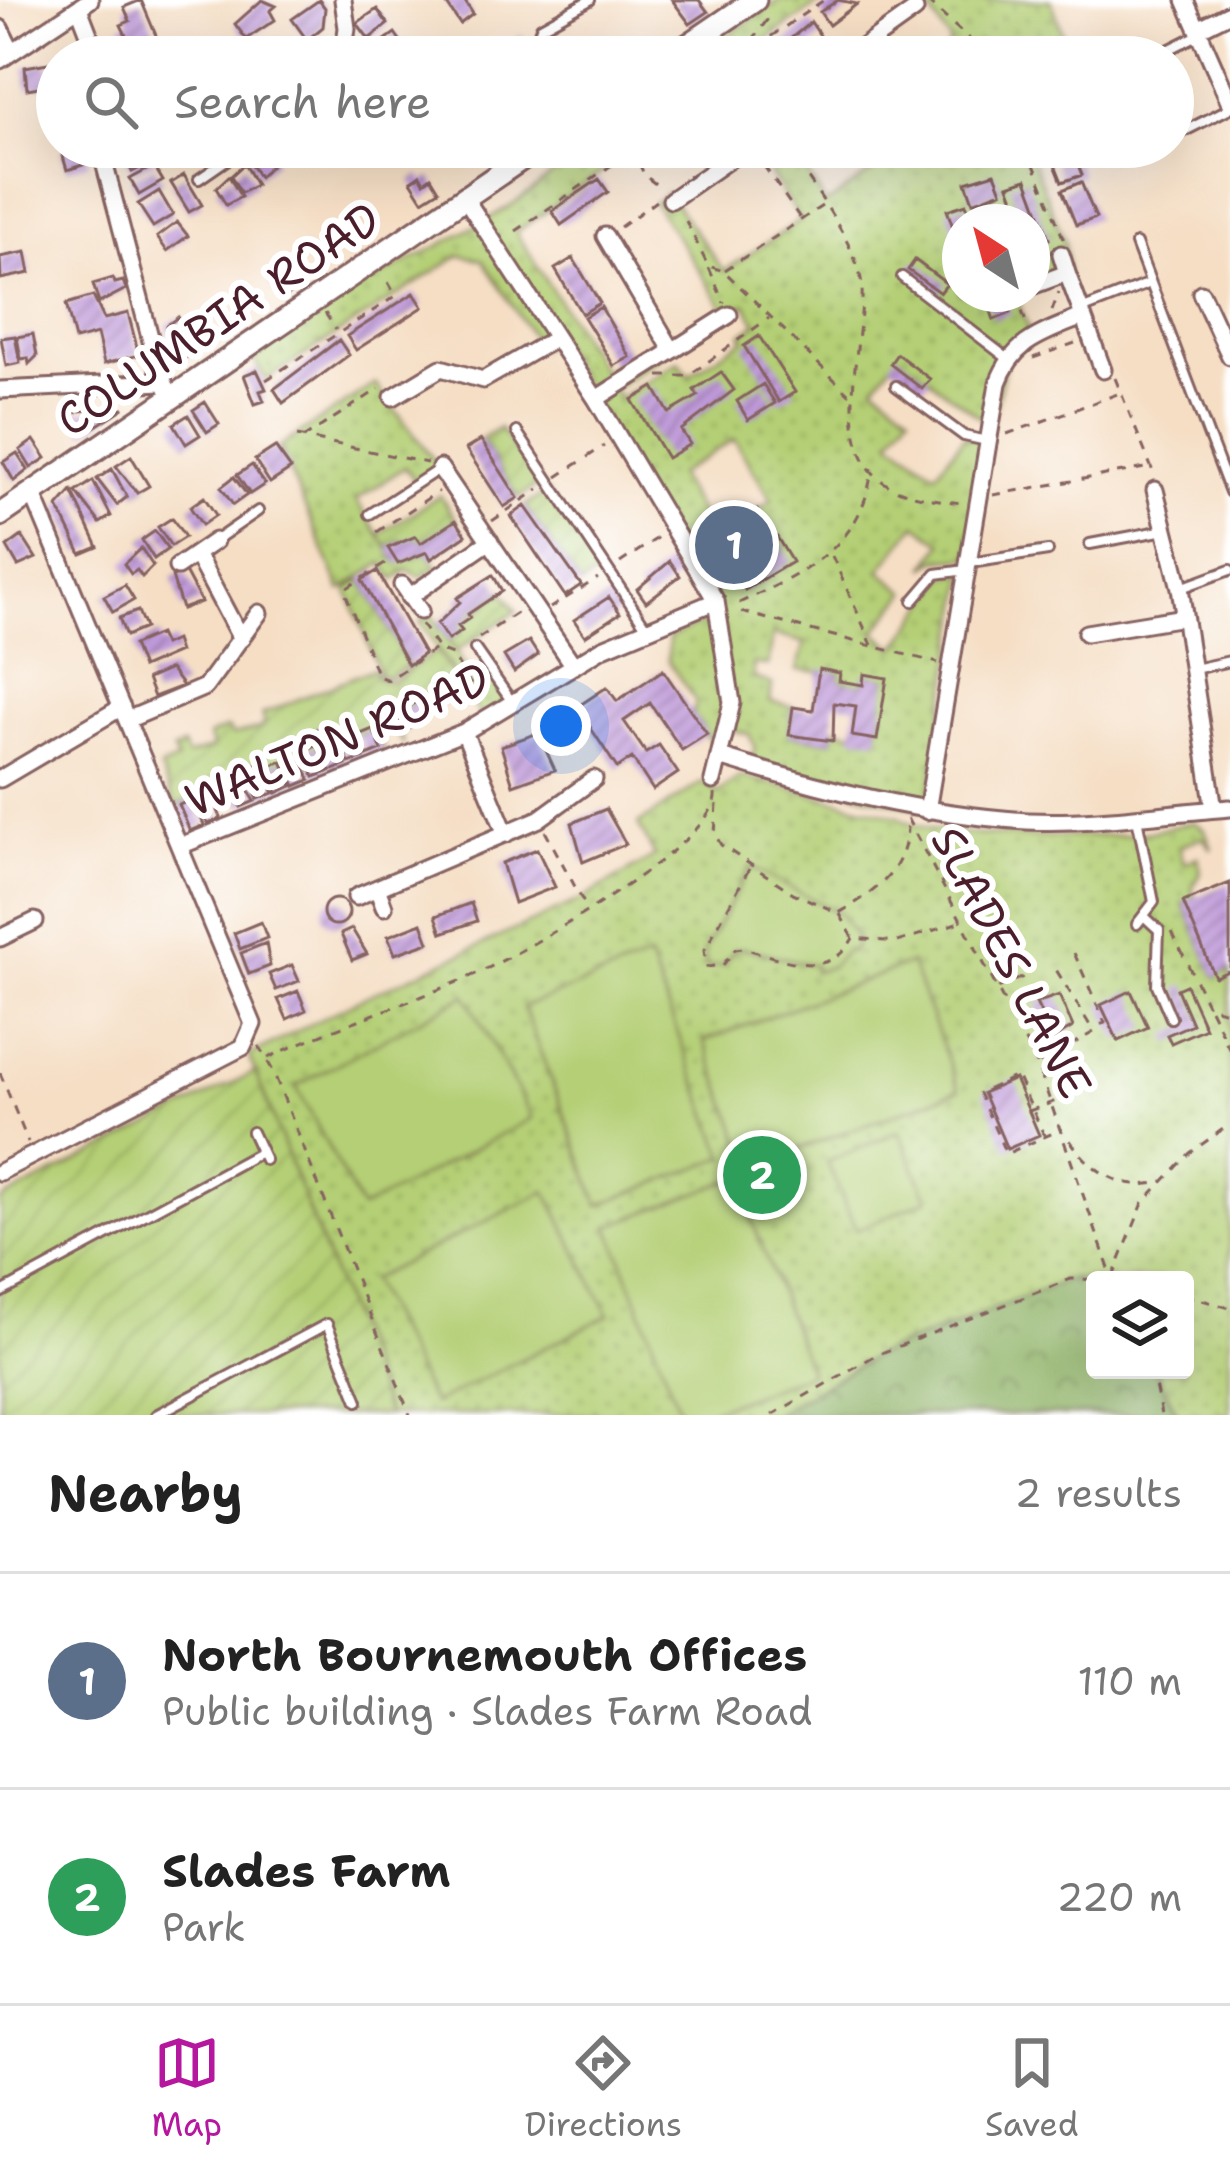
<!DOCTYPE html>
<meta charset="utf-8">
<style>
:root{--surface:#fff;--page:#f2f2f2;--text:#222;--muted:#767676;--line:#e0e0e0;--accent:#b5179e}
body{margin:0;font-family:"Shantell Sans",sans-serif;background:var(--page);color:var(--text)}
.controls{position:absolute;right:36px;bottom:36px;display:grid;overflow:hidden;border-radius:12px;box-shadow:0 12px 48px #0002}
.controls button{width:108px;height:108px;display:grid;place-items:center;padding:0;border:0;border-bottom:3px solid var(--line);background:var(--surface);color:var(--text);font:60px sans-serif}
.compass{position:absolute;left:942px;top:204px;width:108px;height:108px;border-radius:50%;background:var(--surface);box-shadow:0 12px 48px #0002;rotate:324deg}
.you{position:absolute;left:561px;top:726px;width:42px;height:42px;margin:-30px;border:9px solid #fff;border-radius:50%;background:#1a73e8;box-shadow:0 0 0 18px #1a73e833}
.badge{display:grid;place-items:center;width:78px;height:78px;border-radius:50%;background:var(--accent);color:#fff;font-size:39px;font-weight:700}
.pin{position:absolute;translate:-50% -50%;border:6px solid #fff;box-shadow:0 3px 12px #0006}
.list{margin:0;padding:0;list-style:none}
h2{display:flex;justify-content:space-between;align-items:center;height:156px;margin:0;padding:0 48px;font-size:51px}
h2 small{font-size:39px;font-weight:400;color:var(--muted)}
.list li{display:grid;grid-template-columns:78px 1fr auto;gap:36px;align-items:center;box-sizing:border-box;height:216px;padding:0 48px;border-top:3px solid var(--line)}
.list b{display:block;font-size:45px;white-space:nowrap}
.list p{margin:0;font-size:39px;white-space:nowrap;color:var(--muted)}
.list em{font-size:39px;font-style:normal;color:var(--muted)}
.icon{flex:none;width:66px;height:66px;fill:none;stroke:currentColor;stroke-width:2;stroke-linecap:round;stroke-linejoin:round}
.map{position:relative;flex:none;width:1230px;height:1415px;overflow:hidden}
.search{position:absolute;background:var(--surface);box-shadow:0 12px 48px #0002;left:36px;right:36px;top:36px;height:132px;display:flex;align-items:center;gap:30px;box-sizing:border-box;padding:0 42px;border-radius:66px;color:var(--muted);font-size:45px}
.sheet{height:588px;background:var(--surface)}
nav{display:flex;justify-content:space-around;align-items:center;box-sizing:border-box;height:168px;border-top:3px solid var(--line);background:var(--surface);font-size:33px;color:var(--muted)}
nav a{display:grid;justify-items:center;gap:6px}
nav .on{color:var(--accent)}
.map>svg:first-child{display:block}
.grass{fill:url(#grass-dots);stroke:#7f7750;stroke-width:3;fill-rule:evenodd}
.forest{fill:url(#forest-crowns);stroke:#6c6848;stroke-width:3}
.garden{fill:url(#garden-furrows);stroke:#7f7750;stroke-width:3}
.pitch{fill:#b4cf74;stroke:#7f7750;stroke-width:3}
.building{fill:url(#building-hatch)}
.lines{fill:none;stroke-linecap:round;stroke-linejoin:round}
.lane-casing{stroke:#866261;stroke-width:14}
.street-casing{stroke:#866261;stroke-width:21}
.secondary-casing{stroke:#866261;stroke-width:27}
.path{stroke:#866261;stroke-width:3;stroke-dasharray:9 9;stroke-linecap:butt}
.lane{stroke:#fff;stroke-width:8}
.street{stroke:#fff;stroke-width:15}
.secondary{stroke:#fff;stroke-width:21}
.labels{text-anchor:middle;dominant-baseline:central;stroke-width:12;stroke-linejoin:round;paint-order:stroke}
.street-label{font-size:45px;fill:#4a1f2b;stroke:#fff}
</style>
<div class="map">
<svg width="1230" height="1415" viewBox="0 0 1230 1415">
<defs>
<pattern id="grass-dots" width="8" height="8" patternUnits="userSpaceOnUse" patternTransform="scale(3)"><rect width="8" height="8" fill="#b4cf74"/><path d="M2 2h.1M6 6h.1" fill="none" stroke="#9cb165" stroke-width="1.8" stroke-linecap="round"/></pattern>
<pattern id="forest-crowns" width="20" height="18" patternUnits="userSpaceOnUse" patternTransform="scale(3)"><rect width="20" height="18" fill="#8fb266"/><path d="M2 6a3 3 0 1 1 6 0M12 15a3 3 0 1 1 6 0" fill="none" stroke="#779054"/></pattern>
<pattern id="garden-furrows" width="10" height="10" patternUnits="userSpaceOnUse" patternTransform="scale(3)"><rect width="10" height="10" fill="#b4cf74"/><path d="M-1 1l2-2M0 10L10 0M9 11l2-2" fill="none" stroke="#9cb165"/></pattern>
<pattern id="building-hatch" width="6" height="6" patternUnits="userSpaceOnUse" patternTransform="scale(3)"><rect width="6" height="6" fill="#bf9ad9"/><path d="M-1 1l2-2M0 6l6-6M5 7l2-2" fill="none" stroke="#9d7db0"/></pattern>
</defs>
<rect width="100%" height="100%" fill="#fff"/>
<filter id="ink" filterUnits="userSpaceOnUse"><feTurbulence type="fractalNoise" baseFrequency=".00833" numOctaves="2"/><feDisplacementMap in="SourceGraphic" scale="24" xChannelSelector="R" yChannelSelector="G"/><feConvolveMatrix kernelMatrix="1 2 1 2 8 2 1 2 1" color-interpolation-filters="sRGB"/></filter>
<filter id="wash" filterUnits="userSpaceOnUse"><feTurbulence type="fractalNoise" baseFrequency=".004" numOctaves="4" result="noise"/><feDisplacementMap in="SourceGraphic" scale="48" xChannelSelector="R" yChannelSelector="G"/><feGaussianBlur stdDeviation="2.7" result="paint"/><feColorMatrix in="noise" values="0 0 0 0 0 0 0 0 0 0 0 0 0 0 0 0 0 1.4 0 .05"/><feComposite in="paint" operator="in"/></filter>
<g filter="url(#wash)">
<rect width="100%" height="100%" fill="#f5dec4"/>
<path class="grass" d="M779,0H824L741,57H697Z
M923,0H1051L1071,57H946L950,41Z
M572,147L632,151L516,232L603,372L653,342L662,356L613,389L619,398L679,361L689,375L744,339L742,334L757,323L746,304L729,315L654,203L667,193L724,271L801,220L764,166L791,147L826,204L907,147H1027L1065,243L1067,273L1032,286V222H960V294H1024L1019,304L1032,338L1007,358L991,426L898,355L875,385L910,413L891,440L936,473L964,436L988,441L969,557L936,560L925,568L943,543L916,524L880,571L907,592L875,632L896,648L947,576L966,573L927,811L748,766L755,748L749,734L727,729L720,757L693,714L696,702L668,661L669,638L701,623L723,627L557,339L540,349L483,260L460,255L266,380L254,359C288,336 321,311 355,290C402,261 554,198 572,147ZM734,439L772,500L757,510L766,527L746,539L754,551L746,590L677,475ZM773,634L805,643L797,670L840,673L839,681L863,685L865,675L886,678L877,739L835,728L832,741L789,735L793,707L770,701L772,684L754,678L753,664L768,665Z
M375,384L440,468L417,483L405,467L356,500L398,563L427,552L437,567L421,577L408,570L394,579L383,563L341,590L279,447Z
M431,614L480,688L496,679L513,704L484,721L420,622Z
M741,776L899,816C924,843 1097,837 1139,834C1157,832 1176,825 1194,822L1205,830L1212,849L1202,837L1179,847L1184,863L1198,857L1201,873L1192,889L1195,898L1183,903L1215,976L1230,970V1415H1178L1155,1370H1185V1280L1071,1279L876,1355L772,1415H387L249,1056L352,1003L581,900L655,856L638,824L703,782L718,793Z"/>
<path class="forest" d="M1071,1279L1113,1280H1095V1370H1155L1178,1415H772L876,1355Z"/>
<path class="garden" d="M499,428L541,483L518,498L481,440Z
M547,492L595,565L597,575L581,585L525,506Z
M440,495L456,520L421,543L400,540L388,548L379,534Z
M362,580L408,665L388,677L380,675L347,589Z
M502,591L517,611L456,651L448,640L462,632L458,626Z
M437,651L453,675L397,716L406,730L400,735L404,745L392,726L379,731L384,753L374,729L336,740L329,724L312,731L317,744L307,758L285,767L281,761L262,768L258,762L244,773L247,781L228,783L232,792L214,799L209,790L175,806L160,768L177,761L173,751L183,746L187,756L213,748L208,736L228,728L232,735L259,729L265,722L262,714L373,669L378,679L390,682Z
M255,1072L387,1415H0V1201Z"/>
<path class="pitch" d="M750,867L839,913L857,939L852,952L847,950L830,967L814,971V965L743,948L735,949L723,965L707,967L704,951Z
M649,958L725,1157L599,1205L523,1007Z
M911,963L959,1090L751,1167L704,1041Z
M466,995L532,1118L361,1209L296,1086Z
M899,1131L928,1199L856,1230L827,1162Z
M736,1178L810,1373L699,1415H681L609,1226Z
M546,1191L609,1315L433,1404L370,1280Z"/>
<g id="blocks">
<path class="building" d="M141,0L160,45L129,57L120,38L126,35L121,25L130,21L124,7Z
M262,0L276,6L270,11L275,20L246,39L235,24Z
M319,0L325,8L323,27L307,40L292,19Z
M444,0H464L473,14L460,24Z
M672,0H699L708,12L690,24Z
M838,0L857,4L829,25L820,12Z
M377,9L388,24L369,39L357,23Z
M811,22L821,37L804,53L768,57Z
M395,33L404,46L380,57L374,48Z
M521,35L530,48L518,57H491Z
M48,63L51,85L27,89L25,67Z
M84,147L89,163L67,170L61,150Z
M148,147L155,161L132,172L125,157Z
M262,147L276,160L259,177L248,160Z
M1048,147H1071L1082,175L1062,182Z
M244,164L256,185L241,193L231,176Z
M154,166L163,181L139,195L130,179Z
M995,173L1002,191L973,202L966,182Z
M184,175L202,205L189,212L171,183Z
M420,175L424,182L431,177L439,190L423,200L411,181Z
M229,176L241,197L226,205L216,188Z
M599,179L608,192L561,225L552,211Z
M1027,179L1049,239L1032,246V222H1023L1009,185Z
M1081,182L1096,218L1076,225L1062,190Z
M159,191L173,215L153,227L138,204Z
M966,204L972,222H960L959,244L947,210Z
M177,222L188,236L167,251L157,237Z
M26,252L30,273L1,279L0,257Z
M573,258L600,303L582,314L555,269Z
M915,260L947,284L940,293L908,270Z
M283,272L295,290L282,300L269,281Z
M113,278L115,283L123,281L126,289L99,303L93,284Z
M414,293L423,307L356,350L347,336Z
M985,294H1004L1011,313L994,320Z
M93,296L104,319L128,313L139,355L104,364L97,334L75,340L66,304Z
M601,307L630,357L614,366L584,317Z
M178,317L196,351L182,360L166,326Z
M33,334L37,356L29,364L28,358L21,359L17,337Z
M15,336L20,363L6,366L1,338Z
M759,336L795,392L779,402L744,346Z
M339,340L349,355L283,403L274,389Z
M897,354L930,379L922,389L890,364Z
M257,370L266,389L260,391L264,401L255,404L244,375Z
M721,372L734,390L681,430L690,444L667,458L632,400L654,387L669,413L698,396L694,390Z
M763,384L775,403L748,420L737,401Z
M205,402L219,424L207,432L193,410Z
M124,408L85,433L72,416L78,411Z
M188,415L200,435L186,444L174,424Z
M34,440L46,458L31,468L20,450Z
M481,440L518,498L504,507L466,449Z
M275,447L291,469L270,483L255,460Z
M17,453L28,470L14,481L3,462Z
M131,456L149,486L137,493L116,466Z
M252,465L265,484L250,494L237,475Z
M112,469L127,497L117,505L97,479Z
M234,477L247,495L233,505L221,487Z
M93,481L111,516L100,523L76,492Z
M72,491L98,547L81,554L58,507Z
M204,497L216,515L202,525L190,507Z
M525,506L581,585L565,596L511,516Z
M757,510L766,526L746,539L754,551L777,537L792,562L745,590L713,537Z
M172,518L185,537L171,546L158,527Z
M456,520L466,535L431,559L427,552L398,564L388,548L416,536L421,543Z
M155,531L168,549L154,559L142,540Z
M22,536L36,558L18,566L7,547Z
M141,548L153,566L142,577L137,570L131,574L124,564Z
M670,561L680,576L646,602L637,589Z
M377,571L424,654L408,665L362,580Z
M185,572L201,602L182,609L172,577Z
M493,575L502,591L468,614L470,618L458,626L462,631L448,640L437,624L460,602L457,598Z
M125,585L134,600L113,612L104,596Z
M609,597L620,613L585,636L574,620Z
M138,611L145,628L126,636L119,618Z
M159,634L164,645L175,640L179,652L142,668L133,645Z
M529,641L538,655L514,672L504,656Z
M170,669L183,686L154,697L147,679Z
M819,669L840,673L839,681L863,685L864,674L887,678L877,740L852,736L856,706L834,703L833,741L789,735L793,707L813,710Z
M663,670L707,734L682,750L650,703L624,721L646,753L659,745L678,773L653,790L632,758L617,768L577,707L607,687L617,701Z
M453,675L462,690L406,730L396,716Z
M330,724L346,765L330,771L314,730Z
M373,729L382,750L367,756L358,735Z
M354,733L364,758L349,763L339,739Z
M538,733L555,770L513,785L501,746Z
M317,744L328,772L314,777L304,752Z
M302,760L310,780L295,786L287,766Z
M259,761L274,793L258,799L247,772Z
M282,761L292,786L277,793L267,767Z
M241,778L255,801L241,807L231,782Z
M210,790L221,818L208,824L194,796Z
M193,799L204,825L190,831L179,805Z
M606,809L626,844L583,862L572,823Z
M537,849L555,887L514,903L502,863Z
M1230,883V970L1215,977L1183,902Z
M323 912a13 13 0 1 1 26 0a13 13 0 1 1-26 0Z
M471,903L477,921L442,933L436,916Z
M261,922L267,938L240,949L234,933Z
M422,923L429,942L395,954L388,936Z
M352,929L367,954L352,960L341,934Z
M266,943L270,966L249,974L241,953Z
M292,965L299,981L276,990L269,974Z
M1186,985L1205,1028L1171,1043L1167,1035L1192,1024L1177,989Z
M298,991L306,1010L287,1019L278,999Z
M1131,991L1148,1027L1118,1041L1101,1005Z
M1059,995L1073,1027L1053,1039L1036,1003Z
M1015,1079L1039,1135L1007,1149L983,1093Z"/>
</g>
</g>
<g filter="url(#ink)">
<use href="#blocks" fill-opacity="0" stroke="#866261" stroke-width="3"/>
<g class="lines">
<defs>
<path id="lane" d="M552,57L538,36L541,27L590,0
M1154,57L1200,34
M1173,137L1230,108
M1151,148L1153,147
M199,179L228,159L235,147
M1136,244L1230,492
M902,277L1007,358
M1081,310L1150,283
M896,386L964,436L987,441
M517,432L646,627
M370,514L439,469
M216,540L258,511
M1090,544L1165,530
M970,563L1048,551
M1181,588L1230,570
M913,601L936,574L966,570
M475,649L512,702
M1194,669L1230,661
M1146,918L1159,930L1157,985L1171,1018
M1137,924L1154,902L1137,818
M252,1132L265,1160
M0,1293L261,1152
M156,1415L327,1324L358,1401"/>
<path id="street" d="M1185,0L1230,103
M79,8L89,34L88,57
M0,28L12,52
M1198,29L1230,13
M343,57L347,28L343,0
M858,57L859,50L915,10
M0,60L90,0
M100,147L159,371L171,397
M465,198L596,399L716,601L732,703L713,781
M671,200L747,147
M605,236L672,350
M1061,254L1067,273
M1032,286L1067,273L1103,370
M1201,293L1230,356
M0,390L163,382
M393,397L441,368L483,380L556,338
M596,399L729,315
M440,468L574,666
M1155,490L1180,588L1214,809
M196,554L241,639
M177,567L215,541
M402,585L420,611
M409,597L490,541
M1086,633L1184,617
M127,720L205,687L259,613
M464,732L506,834
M720,757C821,789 921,814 1027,821C1095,824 1162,813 1230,808
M0,779L122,707
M927,811L998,383C1014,340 1042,334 1082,317
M180,846L464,732L603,648L716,601
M377,888L384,907
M356,897L539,819L594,779
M0,938L35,921
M0,1172L243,1047L253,1024L32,492"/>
<path id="secondary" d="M671,57L755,0
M0,515L539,147"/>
</defs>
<use href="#lane" class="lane-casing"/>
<use href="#street" class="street-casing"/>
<use href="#secondary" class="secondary-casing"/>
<path class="path" d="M927,1L989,57
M741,56L767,20L764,14
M741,57L824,0
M631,147L645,176L661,188
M1027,147L1064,240
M788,149C810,182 859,247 862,286C865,342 823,460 898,490C918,498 941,500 961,503
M764,166L800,218
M686,221L708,266L724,271L850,395
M982,222L978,209L999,201L1006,222
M620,227L656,201
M516,231L632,151
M709,268L724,303
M725,270L822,206
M1023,295L1019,303L1027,325
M1052,311L1059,292
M325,313L336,330
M1033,358L1075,343
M659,376H688L769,318
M1115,378L1154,474
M266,380L396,296L384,275
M1007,434L1123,392
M297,436L427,463
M303,438L379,389
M557,477L604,446
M993,495L1151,467
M492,521L539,489
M377,532L439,491
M832,556L872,645
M620,563L659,537
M385,564L344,590L378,676L388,680L437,648
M739,603C804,573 863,547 872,468
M550,608L598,578
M741,612L938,663
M421,624L439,650L452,655L484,705
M479,638L521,610
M717,804L715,834L721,845L793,893L839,913C873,893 906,872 907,827
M907,818L1037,1064L1113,1280
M545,831L586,907
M749,869L704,951L707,967L723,965L735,949L743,948C782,958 828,983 853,938
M840,914L853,938L897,942L960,922
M1172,932L1208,1006L1230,1012
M1074,953L1105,1023L1093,1027
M998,988L1023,977
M1210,1009L1230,1050
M259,1046L273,1071L410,1415
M268,1058C337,1024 411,1004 480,972C524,951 720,841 715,794
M1039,1063L1094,1032L1052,963
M0,1073L28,1142
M1029,1111L1067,1097
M1045,1137L1017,1076L979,1093L1006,1154L1062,1129
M1070,1140C1091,1172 1125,1193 1163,1181
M1113,1277L1143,1203L1190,1153L1230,1124
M1185,1295L1230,1308
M1152,1370L1161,1415
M772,1415L876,1355L1071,1279L1126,1280"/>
<use href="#lane" class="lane"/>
<use href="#street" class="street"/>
<use href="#secondary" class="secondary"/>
</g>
</g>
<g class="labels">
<g class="street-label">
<text transform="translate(218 319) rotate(-34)">COLUMBIA ROAD</text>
<text transform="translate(337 739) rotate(-23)">WALTON ROAD</text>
<text transform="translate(1012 962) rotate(63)">SLADES LANE</text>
</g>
</g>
</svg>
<div class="controls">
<button><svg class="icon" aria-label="layers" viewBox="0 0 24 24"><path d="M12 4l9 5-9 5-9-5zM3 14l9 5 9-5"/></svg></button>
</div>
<svg class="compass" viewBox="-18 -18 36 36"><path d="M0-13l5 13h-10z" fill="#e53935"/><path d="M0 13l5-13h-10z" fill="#767676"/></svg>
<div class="you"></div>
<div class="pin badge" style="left:734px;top:545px;background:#5c6f8a">1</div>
<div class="pin badge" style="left:762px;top:1175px;background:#2e9e5b">2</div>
<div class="search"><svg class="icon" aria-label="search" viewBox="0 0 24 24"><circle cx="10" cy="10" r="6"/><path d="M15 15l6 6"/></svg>Search here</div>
</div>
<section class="sheet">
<h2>Nearby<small>2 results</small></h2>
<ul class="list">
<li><span class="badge" style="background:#5c6f8a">1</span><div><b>North Bournemouth Offices</b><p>Public building · Slades Farm Road</p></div><em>110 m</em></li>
<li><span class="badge" style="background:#2e9e5b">2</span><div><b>Slades Farm</b><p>Park</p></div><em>220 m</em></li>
</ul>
</section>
<nav>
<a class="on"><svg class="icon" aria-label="map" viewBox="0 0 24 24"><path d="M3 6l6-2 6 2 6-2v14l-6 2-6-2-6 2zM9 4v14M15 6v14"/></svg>Map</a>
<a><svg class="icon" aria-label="directions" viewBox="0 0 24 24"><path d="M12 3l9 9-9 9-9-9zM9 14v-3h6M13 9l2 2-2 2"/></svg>Directions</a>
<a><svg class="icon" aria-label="saved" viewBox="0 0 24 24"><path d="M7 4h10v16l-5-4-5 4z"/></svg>Saved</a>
</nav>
